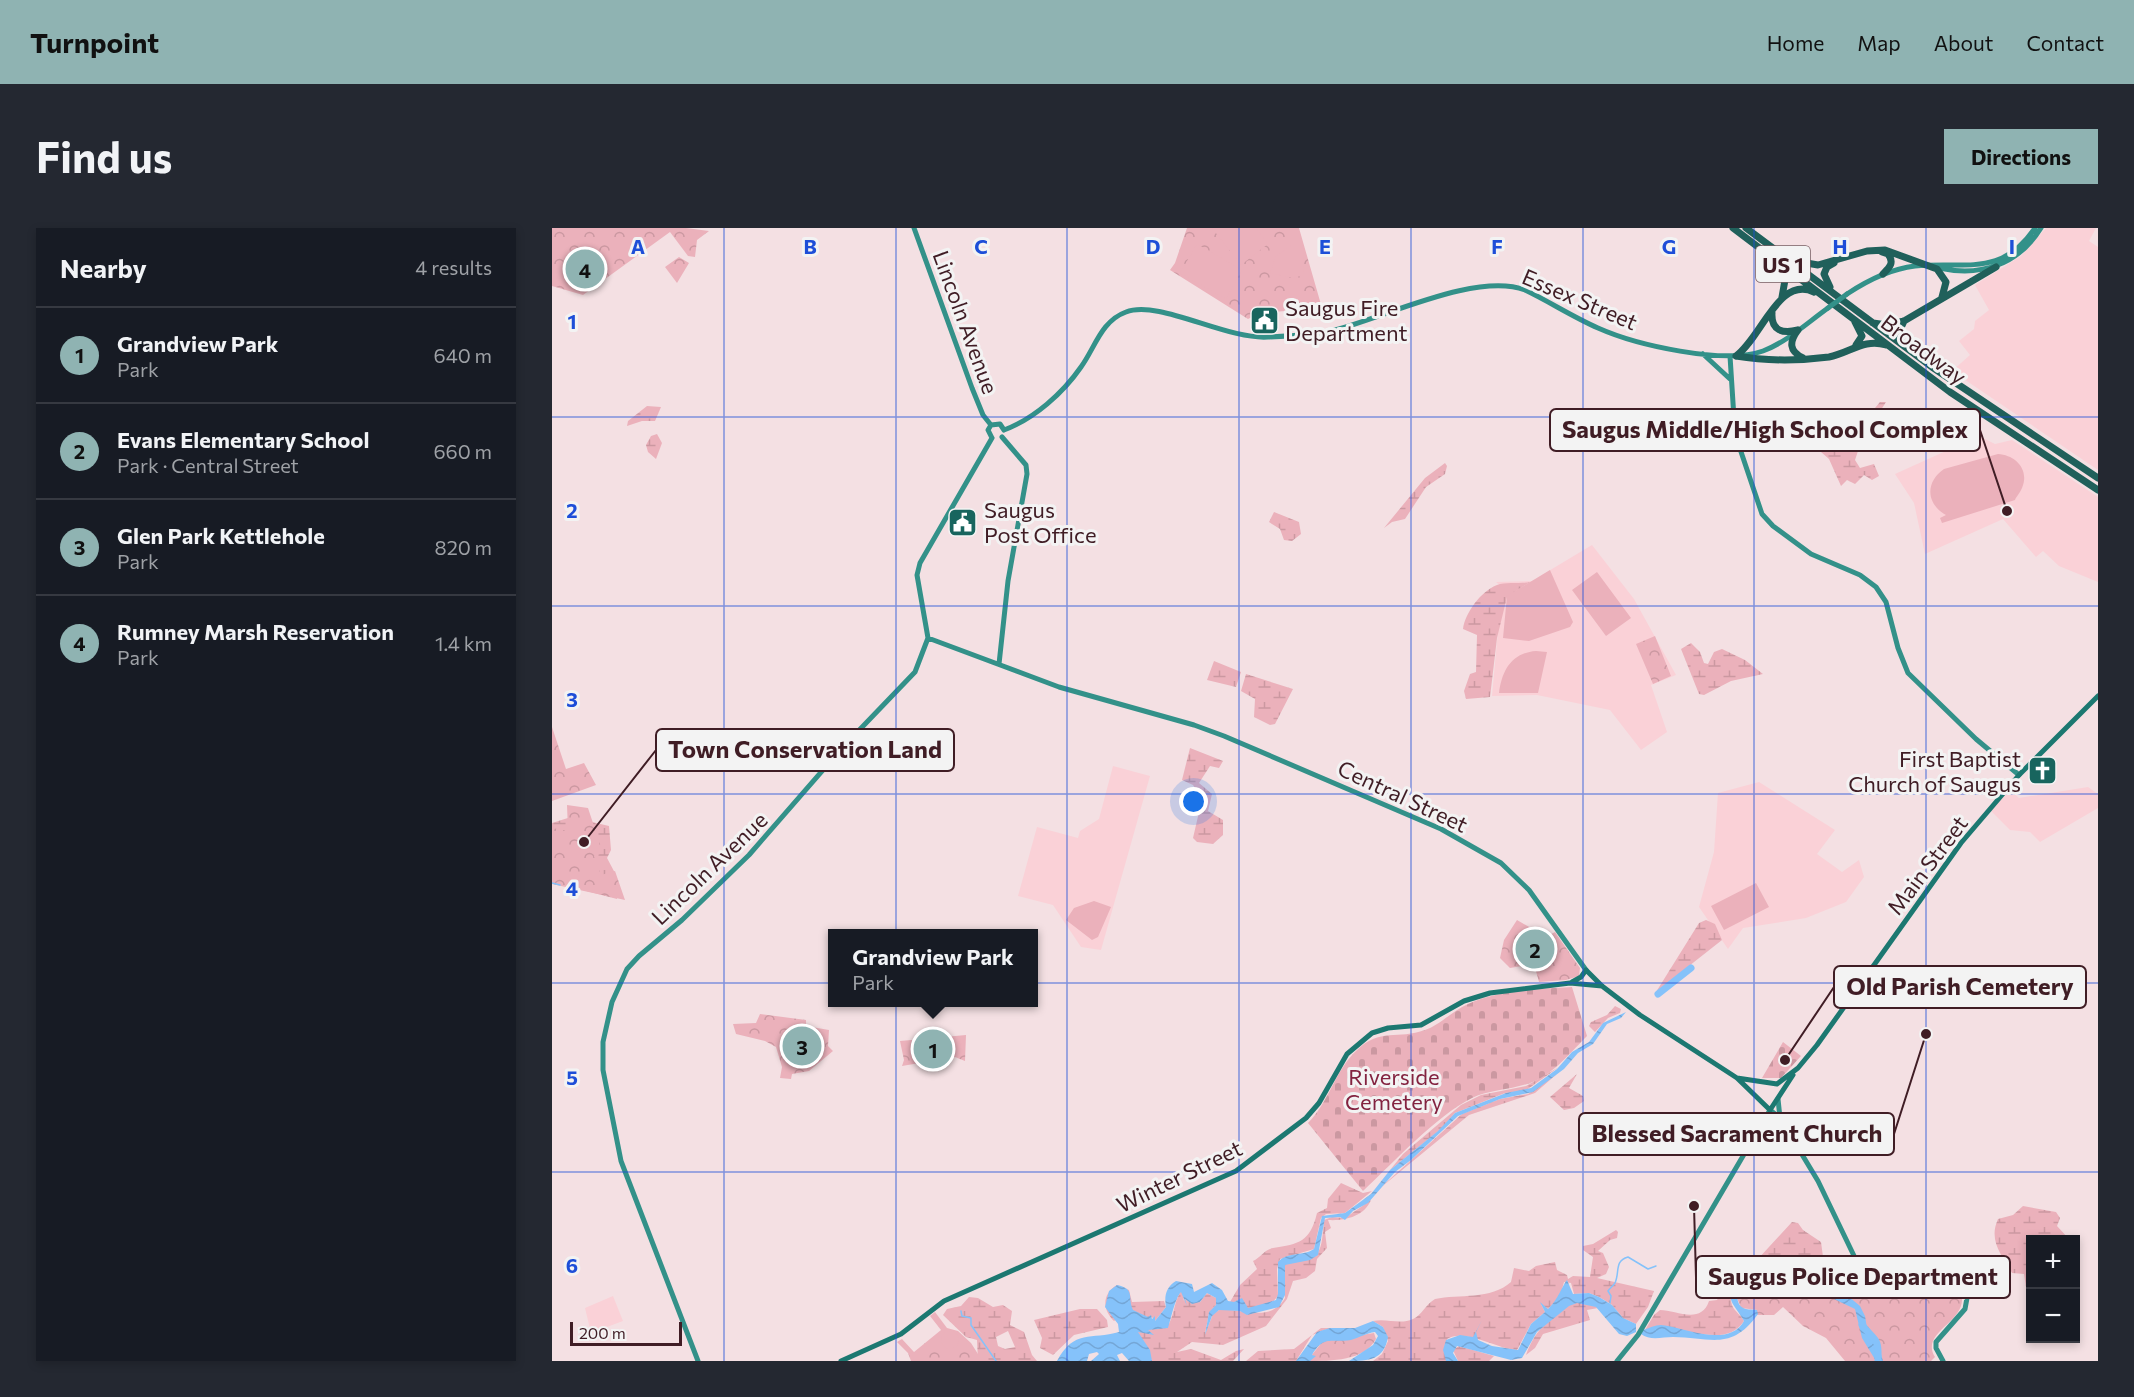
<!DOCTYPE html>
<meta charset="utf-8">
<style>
:root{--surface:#171b24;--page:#242831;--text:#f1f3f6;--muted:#9ea1a6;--line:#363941;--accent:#8fb3b2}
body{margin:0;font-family:Commissioner,sans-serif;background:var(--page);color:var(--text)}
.controls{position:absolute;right:18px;bottom:18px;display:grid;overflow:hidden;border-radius:0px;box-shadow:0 3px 9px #0003}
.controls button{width:54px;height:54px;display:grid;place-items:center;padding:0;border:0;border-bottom:2px solid var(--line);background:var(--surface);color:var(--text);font:30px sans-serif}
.scale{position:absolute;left:18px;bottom:15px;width:112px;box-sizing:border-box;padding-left:6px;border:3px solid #401d25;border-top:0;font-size:16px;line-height:21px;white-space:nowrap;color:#401d25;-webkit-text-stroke:4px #f3f3f3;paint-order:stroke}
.you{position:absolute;left:642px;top:574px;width:21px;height:21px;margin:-15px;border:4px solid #fff;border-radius:50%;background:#1a73e8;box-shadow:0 0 0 9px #1a73e833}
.badge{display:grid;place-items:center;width:39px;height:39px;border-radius:50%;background:var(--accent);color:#111;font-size:20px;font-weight:700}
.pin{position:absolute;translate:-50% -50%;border:3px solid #fff;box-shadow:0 2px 6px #0006}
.popup{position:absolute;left:276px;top:701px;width:210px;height:78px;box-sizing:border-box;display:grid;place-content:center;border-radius:0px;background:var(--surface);filter:drop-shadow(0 2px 4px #0005);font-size:20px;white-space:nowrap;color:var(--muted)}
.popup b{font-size:22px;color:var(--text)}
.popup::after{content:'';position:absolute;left:50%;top:100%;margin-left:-12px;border:12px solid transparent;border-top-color:var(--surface)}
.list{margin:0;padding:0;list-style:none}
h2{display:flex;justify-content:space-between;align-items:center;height:78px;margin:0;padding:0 24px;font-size:26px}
h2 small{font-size:20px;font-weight:400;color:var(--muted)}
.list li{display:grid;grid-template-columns:39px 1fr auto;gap:18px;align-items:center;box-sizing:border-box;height:96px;padding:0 24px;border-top:2px solid var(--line)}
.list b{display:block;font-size:22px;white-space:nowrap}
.list p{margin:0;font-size:20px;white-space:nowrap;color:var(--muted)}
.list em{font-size:20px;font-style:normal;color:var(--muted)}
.map{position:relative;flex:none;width:1546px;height:1133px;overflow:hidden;border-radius:0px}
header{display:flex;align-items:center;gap:36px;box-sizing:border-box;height:84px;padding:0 30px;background:var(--accent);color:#111}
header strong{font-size:28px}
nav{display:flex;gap:33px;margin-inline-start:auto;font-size:21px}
.intro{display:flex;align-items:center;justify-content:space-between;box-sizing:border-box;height:144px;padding:0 36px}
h1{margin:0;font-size:42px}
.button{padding:15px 27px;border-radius:0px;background:var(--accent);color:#111;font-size:21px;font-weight:700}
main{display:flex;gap:36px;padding:0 36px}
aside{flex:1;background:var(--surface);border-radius:0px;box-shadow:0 3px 9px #0003}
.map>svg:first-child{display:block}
.built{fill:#fad1d7}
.wetland{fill:url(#wetland-marsh);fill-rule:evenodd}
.cemetery{fill:url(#cemetery-stones)}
.park{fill:url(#park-crowns)}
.pitch{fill:#ebb1bb}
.water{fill:url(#water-waves)}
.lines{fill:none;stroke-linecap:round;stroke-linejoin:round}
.stream{stroke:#85c2fa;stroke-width:1.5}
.river{stroke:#85c2fa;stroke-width:7}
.secondary{stroke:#339189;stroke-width:5}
.primary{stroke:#1c7871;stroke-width:5}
.highway{stroke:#20605b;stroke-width:7}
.secondary-bridge{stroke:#339189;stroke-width:5}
.grid{fill:none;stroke:#1d4ed8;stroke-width:1.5;stroke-opacity:0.55}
.labels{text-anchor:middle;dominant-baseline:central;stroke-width:6;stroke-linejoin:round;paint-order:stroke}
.shield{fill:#f3f3f3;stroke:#765d63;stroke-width:1.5}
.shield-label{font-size:21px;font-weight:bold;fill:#401d25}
.street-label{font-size:22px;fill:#401d25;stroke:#f3f3f3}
.poi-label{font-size:22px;fill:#401d25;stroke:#f3f3f3;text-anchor:start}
.park-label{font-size:22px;fill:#832340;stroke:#f3f3f3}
.grid-label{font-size:20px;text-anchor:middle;font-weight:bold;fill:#1d4ed8;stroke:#f3f3f3;stroke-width:6;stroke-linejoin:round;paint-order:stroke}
.leader{fill:none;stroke:#401d25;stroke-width:2}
.callout-dot{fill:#401d25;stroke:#f3f3f3;stroke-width:2}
.callout{fill:#f3f3f3;stroke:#401d25;stroke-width:2}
.callout-label{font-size:24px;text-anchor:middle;font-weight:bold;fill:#401d25}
</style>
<header>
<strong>Turnpoint</strong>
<nav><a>Home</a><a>Map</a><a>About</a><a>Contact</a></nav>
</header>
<div class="intro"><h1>Find us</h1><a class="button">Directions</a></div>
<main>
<aside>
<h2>Nearby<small>4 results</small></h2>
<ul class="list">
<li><span class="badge">1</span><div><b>Grandview Park</b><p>Park</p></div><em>640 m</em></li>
<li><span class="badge">2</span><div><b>Evans Elementary School</b><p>Park · Central Street</p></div><em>660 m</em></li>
<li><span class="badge">3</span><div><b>Glen Park Kettlehole</b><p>Park</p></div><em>820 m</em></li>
<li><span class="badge">4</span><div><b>Rumney Marsh Reservation</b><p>Park</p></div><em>1.4 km</em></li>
</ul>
</aside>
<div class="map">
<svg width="1546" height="1133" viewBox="0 0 1546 1133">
<defs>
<pattern id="wetland-marsh" width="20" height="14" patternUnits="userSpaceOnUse" patternTransform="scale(1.5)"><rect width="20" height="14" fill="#ebb1bb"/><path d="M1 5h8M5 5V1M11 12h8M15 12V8" fill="none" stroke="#cb98a1"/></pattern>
<pattern id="cemetery-stones" width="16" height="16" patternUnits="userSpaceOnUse" patternTransform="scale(1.5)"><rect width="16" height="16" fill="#ebb1bb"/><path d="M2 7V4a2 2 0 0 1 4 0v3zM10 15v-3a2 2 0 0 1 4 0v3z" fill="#cb98a1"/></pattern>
<pattern id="park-crowns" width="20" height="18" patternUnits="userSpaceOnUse" patternTransform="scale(1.5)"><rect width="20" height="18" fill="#ebb1bb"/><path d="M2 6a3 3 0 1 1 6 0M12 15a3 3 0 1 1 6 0" fill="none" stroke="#cb98a1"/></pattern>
<pattern id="water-waves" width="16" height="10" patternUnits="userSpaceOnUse" patternTransform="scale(1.5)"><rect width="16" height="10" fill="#85c2fa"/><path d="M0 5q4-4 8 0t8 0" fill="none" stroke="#74a6d6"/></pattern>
</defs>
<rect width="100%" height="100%" fill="#f4e0e3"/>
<path class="built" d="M1494,0H1544L1537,13L1546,19V242L1400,143L1418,127L1407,113L1422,101L1423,93L1437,82L1423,57L1469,28Z
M1427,208L1443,216L1460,212L1546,269V354L1507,338L1491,323L1484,329L1451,291L1373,326L1362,275L1343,246Z
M1040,317L1082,371L1124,447L1099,457L1115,504L1089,522L1058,482L985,467L940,468L950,359L944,354L980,353Z
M561,538L598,548L549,722L529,719L501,677L466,668L485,599L526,610L528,603L547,591Z
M1207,554L1283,602L1265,626L1290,644L1307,632L1312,649L1294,674L1254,690L1191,700L1176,721L1147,679L1162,624L1166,565Z
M1536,559L1546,566V580L1488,614L1478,604L1458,602L1438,582L1457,561L1467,570Z
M61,1068L71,1093L39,1105L33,1080Z"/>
<path class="wetland" d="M1328,174H1334L1318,199V212L1310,211L1303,232L1308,240L1322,236L1327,248L1320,252L1312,247L1303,256L1295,252L1289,258L1277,231L1261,217L1255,207L1281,200L1301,214L1313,192Z
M95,178L109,179L103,193H90L75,198L76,193Z
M105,206L110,215L104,231L96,224L94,217L99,208Z
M893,235L895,238L893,246L874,259L853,291L840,294L832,300L873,250Z
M722,284L747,294L749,306L740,313L732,312L728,301L717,294Z
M978,354L955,369L945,410L938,469L914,471L912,463L918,446L924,444L925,407L911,401C913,385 929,363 945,357C954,354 968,356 978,354Z
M1139,415L1148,424L1152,435L1156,436L1162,424L1170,421L1193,432L1211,446L1179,453L1152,467L1147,466L1129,421Z
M662,433L689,444L684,459L655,452Z
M694,446L741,461L723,496L718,497L702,489L703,471L689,463Z
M638,520L671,533L667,540L658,538L647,555L660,566L656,583L671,592V607L661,616L645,614L641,610L650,571L641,557L630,552Z
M19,589L57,598L59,622L55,630L63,645L65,671L0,654V595Z
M1154,692L1163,696L1170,712L1104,764L1147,695Z
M1063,778L1069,781L1068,785L1056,790L1043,804L1037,798L1039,794L1055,787Z
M1007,839L973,863L953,865L903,885L889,901L838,942L851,926L909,877L929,867L974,858Z
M1006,845L983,865L917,887L827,961L910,886L948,871L976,866Z
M1025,846L1017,860L1031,868L1032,873L1022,880L1012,882L998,869Z
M789,955L811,965L820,963L793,985L774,986L769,990L762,1021L728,1031L725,1041L726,1068L719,1076L694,1081L683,1074H678L688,1057L705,1041L701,1033C708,1030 713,1021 721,1020C747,1016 758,1014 765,985L775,980L776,971Z
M819,972C812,989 792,993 776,992L779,1000L773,1004L775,1020L765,1031L763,1043L754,1050L741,1053L735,1071L714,1098L671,1117L640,1114L625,1124L639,1121L669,1132L684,1123L692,1121L681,1133H600L580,1093L617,1096C623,1083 622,1073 630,1061L632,1073L633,1071L639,1075L648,1074L655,1065L664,1070V1077L657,1085L653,1106L661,1086L667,1082C689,1079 718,1096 733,1070L729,1044L733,1032C770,1033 769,1026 772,992L780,989L793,990Z
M1471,978L1504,984L1508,990L1505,998L1517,1011L1478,1012V1055L1474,1059L1472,1046L1460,1045C1450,1027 1436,1013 1446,991L1461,987Z
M1240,994L1246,995L1251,1002L1269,1014L1272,1036L1292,1057L1285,1064L1266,1045L1219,1048L1199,1042C1184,1046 1175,1062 1180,1077C1182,1083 1189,1087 1192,1093C1171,1125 1123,1091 1093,1102L1102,1087L1108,1082C1124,1082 1149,1097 1157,1073L1165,1072L1184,1041L1205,1032Z
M1064,1002L1066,1004L1065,1010L1058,1012L1046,1023L1051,1025L1057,1039L1054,1046L1045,1050L1102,1063L1096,1079L1084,1096L1071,1090L1059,1076L1047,1069L1037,1065L1022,1066L1019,1055L1012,1054L1008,1069L996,1081L989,1076L993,1084L979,1096L965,1122C944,1121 913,1100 895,1111L894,1133H821L830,1126L836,1113L831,1099L821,1093C835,1090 848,1097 861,1091C869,1088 874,1076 883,1071C907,1066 939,1072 959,1054L962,1040L977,1043L984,1038L1003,1034L1005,1042L1015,1047L1016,1051L1021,1048L1038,1049L1041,1029L1031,1022V1018L1041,1016Z
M565,1057L577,1062L580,1074L612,1073L614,1079L603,1093L602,1090C581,1087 583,1079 562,1093C550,1081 550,1066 565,1057Z
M417,1069L426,1070L441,1079L451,1077L460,1083L458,1097L472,1104L480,1127L485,1133H426L425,1112L414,1109L391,1087L395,1081L409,1078ZM456,1103L463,1119L453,1121L446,1118L444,1109Z
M1024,1073L1038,1075L1046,1080L1035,1082L1038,1092L991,1106L983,1120L974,1127C983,1101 1001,1086 1024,1073Z
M528,1081H545L555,1092L556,1099L522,1107L501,1127L488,1120L490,1110L482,1092Z
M769,1100H778L760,1107L744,1133H694L706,1123L742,1121Z
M907,1118L942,1128L937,1133H906L901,1122Z"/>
<path class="cemetery" d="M1020,759L1035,808C1021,822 1002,845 983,853C963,862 939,861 920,870C884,888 841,935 811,963L756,895C777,874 783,843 804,823C828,799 846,812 873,802C888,797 900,783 916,776C946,762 987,761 1020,759Z
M1231,814L1249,828L1229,850H1210Z"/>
<path class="park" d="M0,0H134L157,3L145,12L143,29L136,28L118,4L31,67L0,58Z
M635,0H747L770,80L708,85L696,91L618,42L623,35Z
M127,29L137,35L125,55L113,39Z
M1103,408L1119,448L1101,456L1084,416Z
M0,499L14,541L32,535L44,557L0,573Z
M15,577L36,580L51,625L42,628L49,647L63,643L73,672L0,656V600L16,603Z
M965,692L979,700L988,712L1003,704L1028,740L1027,748L1014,752L987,754L982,736L958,740L948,730L952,712Z
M208,786L254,792V798L277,802L276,818L281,823L257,843L240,846L239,851L228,850L230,839L224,819L213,813L184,806L181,796L204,795Z
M414,807L413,833L403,829L350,838L352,832L348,813Z
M1316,1039C1351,1042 1383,1047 1410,1071C1411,1095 1368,1105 1383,1129L1379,1133H1293L1274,1110L1251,1098L1231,1079L1222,1087H1205V1082L1189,1080L1185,1070C1192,1036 1207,1054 1230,1056C1241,1057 1248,1050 1258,1049L1276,1066Z
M383,1084L395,1100L406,1103L419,1115L426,1126V1133H359L356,1125L345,1114L350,1111L362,1124L389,1102L378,1088Z
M822,1105L824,1111C812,1133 780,1133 755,1133L771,1113Z"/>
<path class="pitch" d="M660,0H704L716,16L689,37Z
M645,16L690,42L674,71L628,45Z
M740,17H752L751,47L742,50L718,45L724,28Z
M1446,226C1463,227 1478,241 1470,260C1468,265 1464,269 1463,272L1390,295L1388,290L1394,287C1374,276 1373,254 1392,241Z
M998,342L1021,394L1018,399L977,413L951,410L955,368Z
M1045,344L1079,390L1054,408L1020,362Z
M984,423L995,424L986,465H947C950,443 959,425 984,423Z
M1204,655L1217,679L1172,702L1159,678Z
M542,673L559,679L546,709L540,712L514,692L522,680Z
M389 1112a9 9 0 1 1 18 0a9 9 0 1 1-18 0Z"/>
<path class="water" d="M1074,784L1069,790L1055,796L1041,816L1026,825L1012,841L981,864L948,871L906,888L859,932L843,944L816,975L801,983L793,992L788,989L773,990L766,1027L758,1032L733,1037V1067L727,1079L695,1087L688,1083L667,1082L660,1088L653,1107L657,1084L664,1077V1070L655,1065L648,1074L640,1076L633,1071L635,1078L629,1064C623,1070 619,1091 616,1100L596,1102L602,1107L586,1104L598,1122L600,1133H577L570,1125L565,1127L568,1133H539L547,1126L545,1124L537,1126L535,1133H505C522,1101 539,1112 567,1104L566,1096L553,1079L557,1063L565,1057C584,1061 575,1069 581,1082L596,1089L599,1087L600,1091L603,1088V1093L614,1079C612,1068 614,1059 624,1053L640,1056L642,1064L660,1055L670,1062L676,1073L682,1074L690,1070L696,1080L724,1072L726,1066V1034C736,1023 750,1029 762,1021L770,988L793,985L819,966L838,942L886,903L903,885L954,865L979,860L1005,841L1020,824L1037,814L1051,795Z
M1201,1042L1219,1048L1266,1045L1285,1064L1296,1068L1308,1078L1313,1088L1316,1106L1328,1123L1331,1133H1324L1310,1110L1303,1081L1282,1071L1266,1054L1257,1049C1249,1051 1244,1055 1234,1056C1220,1056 1207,1045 1192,1052L1185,1069C1187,1082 1193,1081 1205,1082L1206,1086C1179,1124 1158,1109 1121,1109C1110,1109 1098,1113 1089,1106L1091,1102C1097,1100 1103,1097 1109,1097C1132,1099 1176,1121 1192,1093C1180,1072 1172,1074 1186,1048Z
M1015,1052L1021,1066L1037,1065L1047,1069L1060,1077L1071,1090L1084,1096V1104L1075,1108L1067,1106L1044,1079L1025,1075L1017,1078L985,1104L970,1130L959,1132L905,1118L901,1125L906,1133H894L891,1122L894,1112L908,1107L921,1109L930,1092L924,1104L926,1112L940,1118L966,1122L979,1096L993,1084L988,1074L996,1081C1006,1072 1011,1056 1015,1052Z
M821,1093L831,1099L836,1109C832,1132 817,1133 797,1133L821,1117L826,1108L823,1104C814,1105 807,1110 799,1112C778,1115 772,1107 760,1127L764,1128L758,1133H744L765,1104L778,1100H803Z"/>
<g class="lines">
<path class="stream" d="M0,655L8,657
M1058,1075L1059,1068L1056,1063C1058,1060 1061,1058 1063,1055C1068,1044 1062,1033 1076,1029L1096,1041L1104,1038
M409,1083L410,1088L419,1090V1097L444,1133"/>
<path class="river" d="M1106,766L1139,740
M1310,1097C1323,1114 1327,1108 1326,1133"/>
<path class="secondary" d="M362,0L420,160L431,187L439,197
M1387,40C1429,49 1466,37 1489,0
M1295,66C1316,52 1338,41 1363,38C1414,33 1449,50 1483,0
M1151,126L1178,151
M1178,128L1183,206L1210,286L1221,298L1259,326L1308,347L1324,359L1334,374L1346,420L1356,445L1424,511L1467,547
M439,197L436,202L440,210
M439,197L448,196L452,202
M452,202C482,191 511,165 529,139C543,120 549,93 574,84C606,71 675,112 716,109C738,108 762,107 783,102C834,89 924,44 973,62C998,74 1021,89 1046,100C1084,117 1172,137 1211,123C1235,114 1255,95 1276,80
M376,410L507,459L642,497L672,508L889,601L949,635L977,662L1034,742
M447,436L456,353L475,246L474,237L450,209
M1226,871L1228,890
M146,1133L69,933L51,842V814L60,774L75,741L87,728L130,692L197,627L291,519L363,444L376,410L365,347L368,335L440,210
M1065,1133L1086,1107L1218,882L1228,890L1266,953L1304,1032L1371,1043L1393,1053L1415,1070L1413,1081L1384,1114V1120L1391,1133"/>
<path class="primary" d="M1020,754L1029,749L1034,742L1050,758L1088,787L1185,850L1218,882L1241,847
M1185,850L1225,856L1246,840L1265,817L1409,615L1467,547L1546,468
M289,1133L349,1106L392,1073L684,943L754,890L767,875L795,826L820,805L836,800L869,797L912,773L938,765L1018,755L1050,758"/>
<path class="highway" d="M1181,0L1398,164L1546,262
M1194,0L1380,139L1546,250
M1330,24L1336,26C1343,35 1337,40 1331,46
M1243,33L1266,37L1315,23L1333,22L1385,41L1394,54L1390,69
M1225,35L1233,52L1230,69
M1278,59L1272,46L1275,39L1282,35
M1220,85C1219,103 1231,106 1246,102
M1303,94L1310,108L1304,117
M1321,95L1335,97L1352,93L1444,39
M1246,102C1237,114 1237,123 1251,130
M1350,116L1347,104L1352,93
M1184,128C1214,133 1246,133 1277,129C1298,125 1312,110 1334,117
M1184,128C1210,109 1227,47 1262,64"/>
<path class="secondary-bridge" d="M1276,80L1295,66"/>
</g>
<path class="grid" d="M172,0V1133M344,0V1133M515,0V1133M687,0V1133M859,0V1133M1031,0V1133M1202,0V1133M1374,0V1133M0,189H1546M0,378H1546M0,566H1546M0,755H1546M0,944H1546"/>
<defs>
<symbol id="civic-square" viewBox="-11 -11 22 22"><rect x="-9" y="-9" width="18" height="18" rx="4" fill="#18655e" stroke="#f3f3f3"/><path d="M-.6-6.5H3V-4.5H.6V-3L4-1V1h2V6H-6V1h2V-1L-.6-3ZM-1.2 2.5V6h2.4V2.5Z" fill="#fff"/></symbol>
<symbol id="church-square" viewBox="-11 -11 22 22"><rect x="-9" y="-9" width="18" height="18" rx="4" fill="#18655e" stroke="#f3f3f3"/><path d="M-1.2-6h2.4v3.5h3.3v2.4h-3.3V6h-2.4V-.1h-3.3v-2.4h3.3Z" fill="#fff"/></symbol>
</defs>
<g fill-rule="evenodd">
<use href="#civic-square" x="696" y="76" width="33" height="33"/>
<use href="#civic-square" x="394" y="278" width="33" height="33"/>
<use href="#church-square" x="1474" y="526" width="33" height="33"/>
</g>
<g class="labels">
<rect class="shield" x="1204" y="18" width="54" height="36" rx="4.5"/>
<g class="shield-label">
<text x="1231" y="36">US 1</text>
</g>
<g class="street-label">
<text transform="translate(1028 71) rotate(23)">Essex Street</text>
<text transform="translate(414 94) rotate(70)">Lincoln Avenue</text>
<text transform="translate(1372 121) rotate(37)">Broadway</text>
<text transform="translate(851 568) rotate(25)">Central Street</text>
<text transform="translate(1375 637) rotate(-53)">Main Street</text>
<text transform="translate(157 640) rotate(-44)">Lincoln Avenue</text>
<text transform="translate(627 948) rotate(-26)">Winter Street</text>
</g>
<g class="poi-label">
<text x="733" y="79">Saugus Fire<tspan x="733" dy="25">Department</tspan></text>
<text x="432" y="281">Saugus<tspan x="432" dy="25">Post Office</tspan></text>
<text x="1469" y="530" text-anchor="end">First Baptist<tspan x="1469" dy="25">Church of Saugus</tspan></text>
</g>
<g class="park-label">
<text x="842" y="848">Riverside<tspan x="842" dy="25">Cemetery</tspan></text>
</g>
</g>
<g class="grid-label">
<text x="86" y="26">A</text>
<text x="258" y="26">B</text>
<text x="429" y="26">C</text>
<text x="601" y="26">D</text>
<text x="773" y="26">E</text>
<text x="945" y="26">F</text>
<text x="1117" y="26">G</text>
<text x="1288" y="26">H</text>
<text x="1460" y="26">I</text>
<text x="20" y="101">1</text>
<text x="20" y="290">2</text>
<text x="20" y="479">3</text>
<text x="20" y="668">4</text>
<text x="20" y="857">5</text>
<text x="20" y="1045">6</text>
</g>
<path class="leader" d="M1455 283L1428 202M32 614L104 522M1233 832L1282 759M1374 806L1342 906M1142 978L1144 1049"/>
<g class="callout-dot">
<circle cx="1455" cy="283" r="6"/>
<circle cx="32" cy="614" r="6"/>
<circle cx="1233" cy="832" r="6"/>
<circle cx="1374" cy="806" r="6"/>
<circle cx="1142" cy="978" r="6"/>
</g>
<g class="callout">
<rect x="998" y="181" width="430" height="42" rx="6"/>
<rect x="104" y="501" width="298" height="42" rx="6"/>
<rect x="1282" y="738" width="252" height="42" rx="6"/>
<rect x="1027" y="885" width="315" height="42" rx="6"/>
<rect x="1144" y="1028" width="314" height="42" rx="6"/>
</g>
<g class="callout-label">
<text x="1213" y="210">Saugus Middle/High School Complex</text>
<text x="253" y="530">Town Conservation Land</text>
<text x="1408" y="767">Old Parish Cemetery</text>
<text x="1185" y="914">Blessed Sacrament Church</text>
<text x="1301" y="1057">Saugus Police Department</text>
</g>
</svg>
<div class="controls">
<button>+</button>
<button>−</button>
</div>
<div class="scale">200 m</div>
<div class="you"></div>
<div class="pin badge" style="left:381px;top:821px">1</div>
<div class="popup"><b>Grandview Park</b>Park</div>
<div class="pin badge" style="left:983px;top:721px">2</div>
<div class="pin badge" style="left:250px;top:818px">3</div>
<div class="pin badge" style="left:33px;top:41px">4</div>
</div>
</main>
